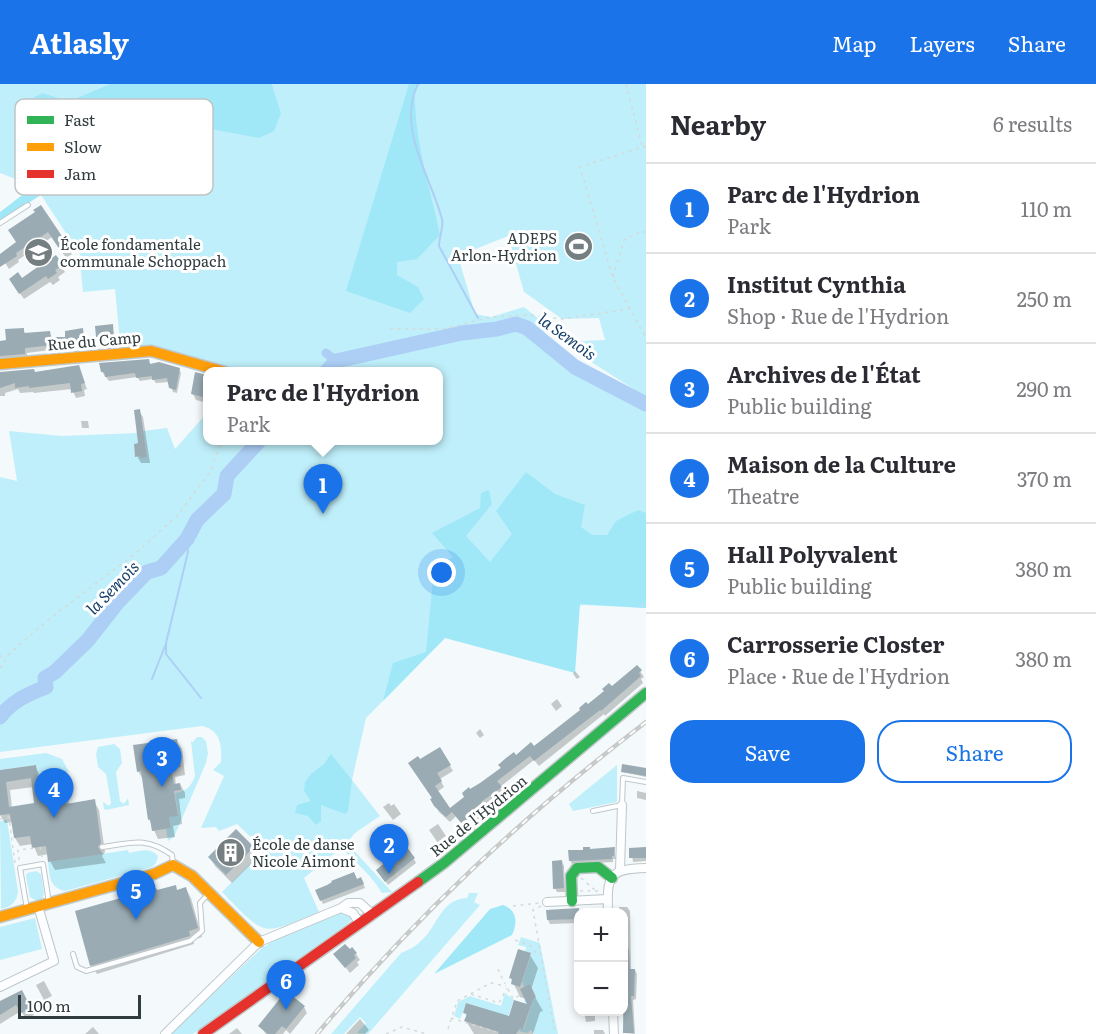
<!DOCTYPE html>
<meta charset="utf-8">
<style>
:root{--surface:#fff;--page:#f2f2f3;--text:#2b2b33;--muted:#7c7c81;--line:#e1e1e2;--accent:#1a73e8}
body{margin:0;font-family:Literata,serif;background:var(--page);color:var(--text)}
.controls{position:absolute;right:18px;bottom:18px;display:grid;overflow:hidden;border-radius:12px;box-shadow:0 3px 9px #0003}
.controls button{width:54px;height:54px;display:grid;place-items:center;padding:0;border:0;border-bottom:2px solid var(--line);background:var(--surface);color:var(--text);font:30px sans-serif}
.scale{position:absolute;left:18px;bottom:15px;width:123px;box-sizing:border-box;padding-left:6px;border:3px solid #313c3f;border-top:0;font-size:16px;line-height:21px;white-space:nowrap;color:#313c3f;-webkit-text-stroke:4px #fff;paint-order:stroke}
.you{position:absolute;left:442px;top:489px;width:21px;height:21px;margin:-15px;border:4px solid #fff;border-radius:50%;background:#1a73e8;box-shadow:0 0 0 9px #1a73e833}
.badge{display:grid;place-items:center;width:39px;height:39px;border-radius:50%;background:var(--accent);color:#fff;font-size:20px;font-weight:700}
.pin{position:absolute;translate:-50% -50px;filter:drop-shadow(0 2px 3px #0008)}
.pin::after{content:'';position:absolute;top:32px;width:21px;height:18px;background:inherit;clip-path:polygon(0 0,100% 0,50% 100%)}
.popup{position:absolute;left:203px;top:283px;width:240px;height:78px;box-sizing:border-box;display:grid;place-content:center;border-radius:12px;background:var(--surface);filter:drop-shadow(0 2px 4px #0005);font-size:20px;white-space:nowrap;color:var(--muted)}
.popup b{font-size:22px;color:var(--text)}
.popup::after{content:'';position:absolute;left:50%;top:100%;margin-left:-12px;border:12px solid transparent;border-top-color:var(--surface)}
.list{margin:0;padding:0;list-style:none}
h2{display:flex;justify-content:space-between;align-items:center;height:78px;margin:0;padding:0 24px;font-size:26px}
h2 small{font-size:20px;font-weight:400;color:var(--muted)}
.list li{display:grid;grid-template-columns:39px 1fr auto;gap:18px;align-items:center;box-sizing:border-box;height:90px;padding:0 24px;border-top:2px solid var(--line)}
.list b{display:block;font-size:22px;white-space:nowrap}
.list p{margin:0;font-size:20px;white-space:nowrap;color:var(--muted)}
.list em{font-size:20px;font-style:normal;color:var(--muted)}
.actions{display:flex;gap:12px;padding:18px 24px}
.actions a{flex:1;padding:14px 0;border:2px solid var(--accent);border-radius:24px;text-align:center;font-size:21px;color:var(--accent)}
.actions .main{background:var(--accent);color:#fff}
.map{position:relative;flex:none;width:646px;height:950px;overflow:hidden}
header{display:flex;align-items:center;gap:36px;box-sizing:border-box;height:84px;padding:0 30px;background:var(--accent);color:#fff}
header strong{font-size:28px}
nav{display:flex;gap:33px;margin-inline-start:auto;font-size:21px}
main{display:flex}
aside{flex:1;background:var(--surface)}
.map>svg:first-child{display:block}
.green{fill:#bfeffa}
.forest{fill:#a0e8f7}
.shadow{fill:#0003;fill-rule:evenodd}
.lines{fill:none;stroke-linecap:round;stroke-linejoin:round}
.stream{stroke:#adcff6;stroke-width:2}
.canal{stroke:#adcff6;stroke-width:9}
.river{stroke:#adcff6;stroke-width:15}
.building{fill:#9aabb3;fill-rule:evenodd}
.lane-casing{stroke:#bfc7c9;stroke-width:6}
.street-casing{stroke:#bfc7c9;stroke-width:10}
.fast-casing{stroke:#bfc7c9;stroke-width:13}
.slow-casing{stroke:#bfc7c9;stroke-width:13}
.jam-casing{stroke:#bfc7c9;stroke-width:13}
.path{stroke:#d5d9d9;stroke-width:1.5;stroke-dasharray:3 4.5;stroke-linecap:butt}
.lane{stroke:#fdfeff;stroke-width:4}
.street{stroke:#fdfeff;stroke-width:8}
.fast{stroke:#30b455;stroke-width:10}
.slow{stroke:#ff9f0a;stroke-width:10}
.jam{stroke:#e5322d;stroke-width:10}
.rail-casing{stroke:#c8caca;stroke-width:4.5}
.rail{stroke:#fff;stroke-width:2;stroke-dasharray:7;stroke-linecap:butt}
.labels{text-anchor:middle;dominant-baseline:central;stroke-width:6;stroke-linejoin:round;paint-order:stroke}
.poi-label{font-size:15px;fill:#313c3f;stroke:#fff;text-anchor:start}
.street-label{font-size:15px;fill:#313c3f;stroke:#fff}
.water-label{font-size:16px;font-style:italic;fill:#163f6a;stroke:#fff}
.key{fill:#fff;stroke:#c1c4c5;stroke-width:1.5}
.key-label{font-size:16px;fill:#313c3f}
</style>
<header>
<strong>Atlasly</strong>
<nav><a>Map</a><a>Layers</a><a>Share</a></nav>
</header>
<main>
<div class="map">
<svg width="646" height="950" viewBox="0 0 646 950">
<rect width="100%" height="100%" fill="#f4fafc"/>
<path class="green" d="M0,0H110L69,17L43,9L115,43L162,25L184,42L206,44L281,29L272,0H418L417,2L422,0H646V313L560,258L605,256L599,234L562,235L524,208L508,152L458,172L475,230L491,233L524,223L544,239L545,254L567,273L646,318V524L584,521L556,525L445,554L366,634L352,696L380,732L355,749L347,759L392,808L382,809C371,791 356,778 341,764L304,794L319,828C260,852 267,854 222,808L264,766L237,740L219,747L216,743L201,744L224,692L213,686L221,678C222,660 220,646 202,642L0,668V393L17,397L9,347L62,352L137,349L138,359L134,360L135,372L147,373L143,347L167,344L175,365L207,329L208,356H439V288L225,287L162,268L121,269L115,205L83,208L80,178L83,175L41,111L34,102L0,89Z
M197,653H202L206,657L208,669L206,679L174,753L168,757L166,745L171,744L169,733L178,731L175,709C186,707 191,703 195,692L191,657L193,658Z
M114,660L120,665L122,679L116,688L120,717L124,720L128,714L129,721L106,726L104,725L103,718L109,722L111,719L106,690L98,683L96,670L98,663Z
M46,669L62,675L69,688L38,693L36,681L0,686V675Z
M617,681V718L573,727L569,720Z
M7,736L18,807C17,818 11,823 1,825L0,737Z
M128,766L129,769C140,767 150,763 158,772L156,779L152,783L65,807C49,803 50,793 48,778Z
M36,787L41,790L44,810L42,815L38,818L30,813L26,793L27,789Z
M469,809H478L474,818L480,821L368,950L357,949L366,939L360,933L344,950H331L401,869C409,866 416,862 422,856C438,841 441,815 467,814Z
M343,828L351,831V836L347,840L193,950H170L262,864L280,853Z
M35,834L42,865L0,876V843Z
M521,853L540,859L558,950H534L531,946L527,949L519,947L520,944L524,945L531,922L526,920L524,916L531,913L532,915L536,913L530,900L524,903L522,898L531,870L525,868L526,863L518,861Z
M505,909L514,916L508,933L467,919L460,935L454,932L458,918L470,912L501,922Z"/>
<path class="forest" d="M110,0H272L281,29L274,47L259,54L206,44L184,42L162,25L105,45L76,44L38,29L34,13L43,9L69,17Z
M409,0H422L415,3C413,53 430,102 440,151L417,175L397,178V191L418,203L424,215L410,229L346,207Z
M34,102L41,111L0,137V128Z
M526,388L555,410L585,421L581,443L592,451H607L616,437L638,426L646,429V524L580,520L575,589L445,554L383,617L393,579L426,568L434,484L453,473L432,449L480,424L481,409L489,406L492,420L466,452L490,478L512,450L496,427Z
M331,670L352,696L348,727L345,730L321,721V737L316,741L308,732L295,729L297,721L311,717L304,707L305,698L311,690L324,680Z
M503,821C517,826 518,838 512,851L434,890L490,825Z"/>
<path class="shadow" d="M37,129L72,170L66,174L52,153L18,176L19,178L9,185L0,171L18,159Z
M56,173L65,188L58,193L60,196L53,201L50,198L24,215L14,201Z
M112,242L116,259L109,260L107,256L100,257L98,253Z
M23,246L26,250L49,248L53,255H67L82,246L85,251L86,263L82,264L81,262L27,269V275L0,276V258H7ZM84,255V257L67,260V257Z
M148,276L151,281L179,285L181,289L177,309L173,308L169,298L156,299L153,295L140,297L137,293L109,297L102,288Z
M78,282L87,305L84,306L85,312L76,314L72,305L34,309L33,308L20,309L18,305L5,309V312H0V290H35Z
M196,290L208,293V319L196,316L193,310Z
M139,327L143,333L150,379H141L137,372L140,361Z
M81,337H88L89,344H82Z
M575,587L580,593L577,595L573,590Z
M640,587L644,593L641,595L643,599L605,632L604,630L539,682L534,676L500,703L503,709L484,724L487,729L466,745L456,732L450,738L439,728L432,715H433L420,678L440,665L453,687L440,695L444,703L437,708L449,726L466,714L470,707L515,673L534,664L612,604Z
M557,615L562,622L556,627L551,620Z
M480,645L484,651L480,654L476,649Z
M177,657L182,665L185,691L175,693L176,701L180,700L185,709V714L179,715L182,740L173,742L175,753L158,755L149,735L144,697L138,687Z
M35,682L41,694L61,691L66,700L69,721L94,717L99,726L105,768L102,772L106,779L55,786L50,777L49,770L38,772L33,760L20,762L15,754L13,738L5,739L0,731V688ZM34,703L36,720L12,724L10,706Z
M646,685V693L623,688Z
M637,707L646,709V716L637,714Z
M389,719L391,722L394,720L401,730L393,736L383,723Z
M438,740L446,752L438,759L429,746Z
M236,747L253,764L258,773L232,799L215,782L210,774Z
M614,764L616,775H613V778L572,780L570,776L590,767Z
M631,765H646V777L633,778Z
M414,775L416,779L388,801L380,790Z
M562,778L564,782L565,808H557L555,804Z
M357,797L363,799L365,804L323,820L321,816Z
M186,805L191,814L202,853L193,856L194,860L97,890L91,881L178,807Z
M619,823H627L630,827L631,886H635L637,890L636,915L633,916L635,950L624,949V828H619Z
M597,825L599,828H578V839L550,840L548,836V827Z
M335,870H356L360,876L357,878L359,881L350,889Z
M530,871L538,884L531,906L543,927L540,928L533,950H474L466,937L467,933L465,929L510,934L529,923L526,915L520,913L511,894Z
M44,897L52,912L44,916L36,901Z
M21,908L34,931L26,935L21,927L0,940V919Z
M304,923L307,929L290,950L286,946L283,950H266L260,942Z
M584,928H595V937L586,938Z
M360,935L369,946L365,950H346Z
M93,943L99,950H85Z
M237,944L242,950H229Z
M594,946H603L605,950H594Z"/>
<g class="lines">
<path class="stream" d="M418,0C396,44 431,93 442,135C444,142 439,153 439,162L478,234
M481,240L485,246
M187,455L188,468L166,559V570L201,614
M152,595L165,562"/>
<path class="canal" d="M326,269L336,277"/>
<path class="river" d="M326,288L336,277L462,249L497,245L516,240L527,244L575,283L646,320
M0,633C12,617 28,610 46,603L45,594L55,588L88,556L117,519L147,488L161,484L187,455L197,436L224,410L227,392L260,356"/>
</g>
<path class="building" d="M41,121L70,164L62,169L48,148L16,169L17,172L0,183V170L16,158L8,146L35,128L33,126Z
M56,171L63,181L55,186L57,189L48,195L46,192L19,210L9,195L18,188L22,194L39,182L37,178L46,172L49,176Z
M113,240L114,256H105V253H96L95,242Z
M24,244V249L50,247L51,253H65V247L83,244L84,258L25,264V270L0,272V257L6,256L5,245Z
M149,275L150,280L159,278L180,284L176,306L169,304L167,294L152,296V292L136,294L135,289L105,293L104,288H101L99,279Z
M79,281L85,299L81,300L82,307L71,309L70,299L29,304V302L15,304V299L0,304V288L34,285L35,288Z
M195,288L207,291V314L191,310Z
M140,325L147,373L140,374V372L135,373L134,360L138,359L134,326Z
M637,581L642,586L639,589L641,592L601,627L600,626L534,677L530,672L497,697L502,703L481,718L485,723L462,740L452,728L446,733L434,722L430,715L432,714L408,679L418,672L420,675L440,663L451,681L437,689L442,697L435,702L450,724L464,713L462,709L469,703L470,705L480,699L501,684L498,681L506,674L514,668L516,671L531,658L534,662L580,626L579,624L586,618L588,620L604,607L602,605L609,599L612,602Z
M177,655L181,683L171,684L174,700L180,699L181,706L174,707L178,732L169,733L171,744L152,747L150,735L148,736L141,687L137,688L133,661Z
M622,680L646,684V692L621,688Z
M36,681L38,693L62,690L66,720L95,715L101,759L98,763L103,770L48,778L46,762L32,764L30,752L14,754L10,730L0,731V686ZM31,694L34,719L9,723L6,698Z
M236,745L254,763L226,791L208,773Z
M406,762L415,774L385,798L376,786Z
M583,763H590V765L615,763L614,772H612V775L569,777L568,766H583Z
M646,763V774H629V764Z
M562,776L564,804L553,805L552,777Z
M354,788L357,795L361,793L364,800L320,817L315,806L327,801L332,798L331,797Z
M176,801L177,806L186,803L198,844L189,847L190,852L90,882L75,827L156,804L157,806Z
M579,824V835L547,836L546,826Z
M345,860L350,865L352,863L357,869L354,871L356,874L345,884L333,870Z
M518,865L531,869L520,903L511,900L512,895L509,894Z
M624,865H629L630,885H635L634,912H631L634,949H623Z
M530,900L536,913L533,915L523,945L520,944L516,950H498L499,948L464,937L467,930L463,929L466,919L509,932L514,916L527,920L520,905Z
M22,906L31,924L21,929L16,921L0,931V917Z
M286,907L305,922L286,945L282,942L275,950H268L258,942Z"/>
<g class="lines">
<defs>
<path id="lane" d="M0,139L28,121
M593,727L622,721L623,694L646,698
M102,763C131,759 146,752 172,771L173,780
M27,825L20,784L43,780L49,819
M73,870L77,883L86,887L190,857L202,847L200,819L209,809"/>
<path id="street" d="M620,786L622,721
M547,818L608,815
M341,824L353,829L360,840
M608,828C607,792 608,785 646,784
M0,903L54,877L38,822
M613,928L614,950
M165,950L259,858L341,824L348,819H360L373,831"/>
<path id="fast" d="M418,798L444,779L646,609
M572,817L571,792L577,784L598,783L612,794"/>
<path id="slow" d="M0,280L151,267L225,288
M0,833L154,790L173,781L192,792L259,858"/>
<path id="jam" d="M203,950L418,798"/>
</defs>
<use href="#lane" class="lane-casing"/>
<use href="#street" class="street-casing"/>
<use href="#fast" class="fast-casing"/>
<use href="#slow" class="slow-casing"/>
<use href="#jam" class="jam-casing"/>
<path class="path" d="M626,0L642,62
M646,62L580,83L613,194L646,254
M613,193L624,156L640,148H646
M390,245H443L491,233L529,231L562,235L629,225
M642,521H646
M0,571L4,577
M0,584L9,570L48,536L136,469L178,431L210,388L222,356
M0,735L9,733L15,780
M40,763L42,773
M19,776L18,766L34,764
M581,794L596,807
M580,807H599
M513,822L540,819
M541,822L533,826L555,950
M515,856L531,862L538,872
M498,885L505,900
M508,905L513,915L520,911
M471,910L499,919L507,904
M451,934L496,948
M448,945L457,917L491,899L506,902
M386,950L402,943L427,950"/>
<use href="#lane" class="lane"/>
<use href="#street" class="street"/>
<use href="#fast" class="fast"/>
<use href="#slow" class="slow"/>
<use href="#jam" class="jam"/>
<defs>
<path id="rail" d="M317,950C417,831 523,732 646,638"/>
</defs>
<use href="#rail" class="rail-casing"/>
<use href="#rail" class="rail"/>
</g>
<defs>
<symbol id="stadium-disc" viewBox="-11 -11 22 22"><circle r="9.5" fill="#757e81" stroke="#fff"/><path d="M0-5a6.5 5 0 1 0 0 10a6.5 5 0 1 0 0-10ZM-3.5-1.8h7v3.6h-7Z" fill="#fff"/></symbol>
<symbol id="school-disc" viewBox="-11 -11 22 22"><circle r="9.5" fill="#757e81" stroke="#fff"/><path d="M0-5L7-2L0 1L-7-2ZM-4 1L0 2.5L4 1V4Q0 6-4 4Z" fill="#fff"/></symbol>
<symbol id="building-disc" viewBox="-11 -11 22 22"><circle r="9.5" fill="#757e81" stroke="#fff"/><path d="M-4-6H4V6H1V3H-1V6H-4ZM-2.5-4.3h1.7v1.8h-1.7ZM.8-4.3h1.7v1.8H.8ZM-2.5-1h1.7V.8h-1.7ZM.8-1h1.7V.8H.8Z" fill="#fff"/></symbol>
</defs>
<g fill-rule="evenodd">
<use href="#stadium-disc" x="562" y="146" width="33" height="33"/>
<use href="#school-disc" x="22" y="152" width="33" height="33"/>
<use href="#building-disc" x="214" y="752" width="33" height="33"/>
</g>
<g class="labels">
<g class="poi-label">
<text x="557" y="153" text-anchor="end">ADEPS<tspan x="557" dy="17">Arlon-Hydrion</tspan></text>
<text x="60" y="159">École fondamentale<tspan x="60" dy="17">communale Schoppach</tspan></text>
<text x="252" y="759">École de danse<tspan x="252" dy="17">Nicole Aimont</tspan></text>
</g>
<g class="street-label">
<text transform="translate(94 256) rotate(-5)">Rue du Camp</text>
<text transform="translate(478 731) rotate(-39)">Rue de l'Hydrion</text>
</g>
<g class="water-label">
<text transform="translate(568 252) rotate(36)">la Semois</text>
<text transform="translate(112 503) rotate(-46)">la Semois</text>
</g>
</g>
<rect x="15" y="15" width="198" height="96" rx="9" class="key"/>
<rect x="27" y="32" width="27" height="8" fill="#30b455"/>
<rect x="27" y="59" width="27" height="8" fill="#ff9f0a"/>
<rect x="27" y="86" width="27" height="8" fill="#e5322d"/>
<g class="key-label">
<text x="64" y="42">Fast</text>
<text x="64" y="69">Slow</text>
<text x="64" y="96">Jam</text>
</g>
</svg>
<div class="controls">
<button>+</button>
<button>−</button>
</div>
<div class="scale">100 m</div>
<div class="you"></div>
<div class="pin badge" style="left:323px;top:430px">1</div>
<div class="popup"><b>Parc de l'Hydrion</b>Park</div>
<div class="pin badge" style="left:389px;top:790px">2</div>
<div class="pin badge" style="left:162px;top:703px">3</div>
<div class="pin badge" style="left:54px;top:734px">4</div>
<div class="pin badge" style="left:136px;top:836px">5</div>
<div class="pin badge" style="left:286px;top:926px">6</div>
</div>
<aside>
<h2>Nearby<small>6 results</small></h2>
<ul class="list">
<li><span class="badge">1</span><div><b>Parc de l'Hydrion</b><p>Park</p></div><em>110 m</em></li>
<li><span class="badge">2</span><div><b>Institut Cynthia</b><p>Shop · Rue de l'Hydrion</p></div><em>250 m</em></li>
<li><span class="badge">3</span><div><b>Archives de l'État</b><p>Public building</p></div><em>290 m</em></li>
<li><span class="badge">4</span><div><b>Maison de la Culture</b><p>Theatre</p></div><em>370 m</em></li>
<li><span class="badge">5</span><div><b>Hall Polyvalent</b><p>Public building</p></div><em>380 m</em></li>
<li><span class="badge">6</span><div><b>Carrosserie Closter</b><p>Place · Rue de l'Hydrion</p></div><em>380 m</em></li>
</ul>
<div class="actions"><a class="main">Save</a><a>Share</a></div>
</aside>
</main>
